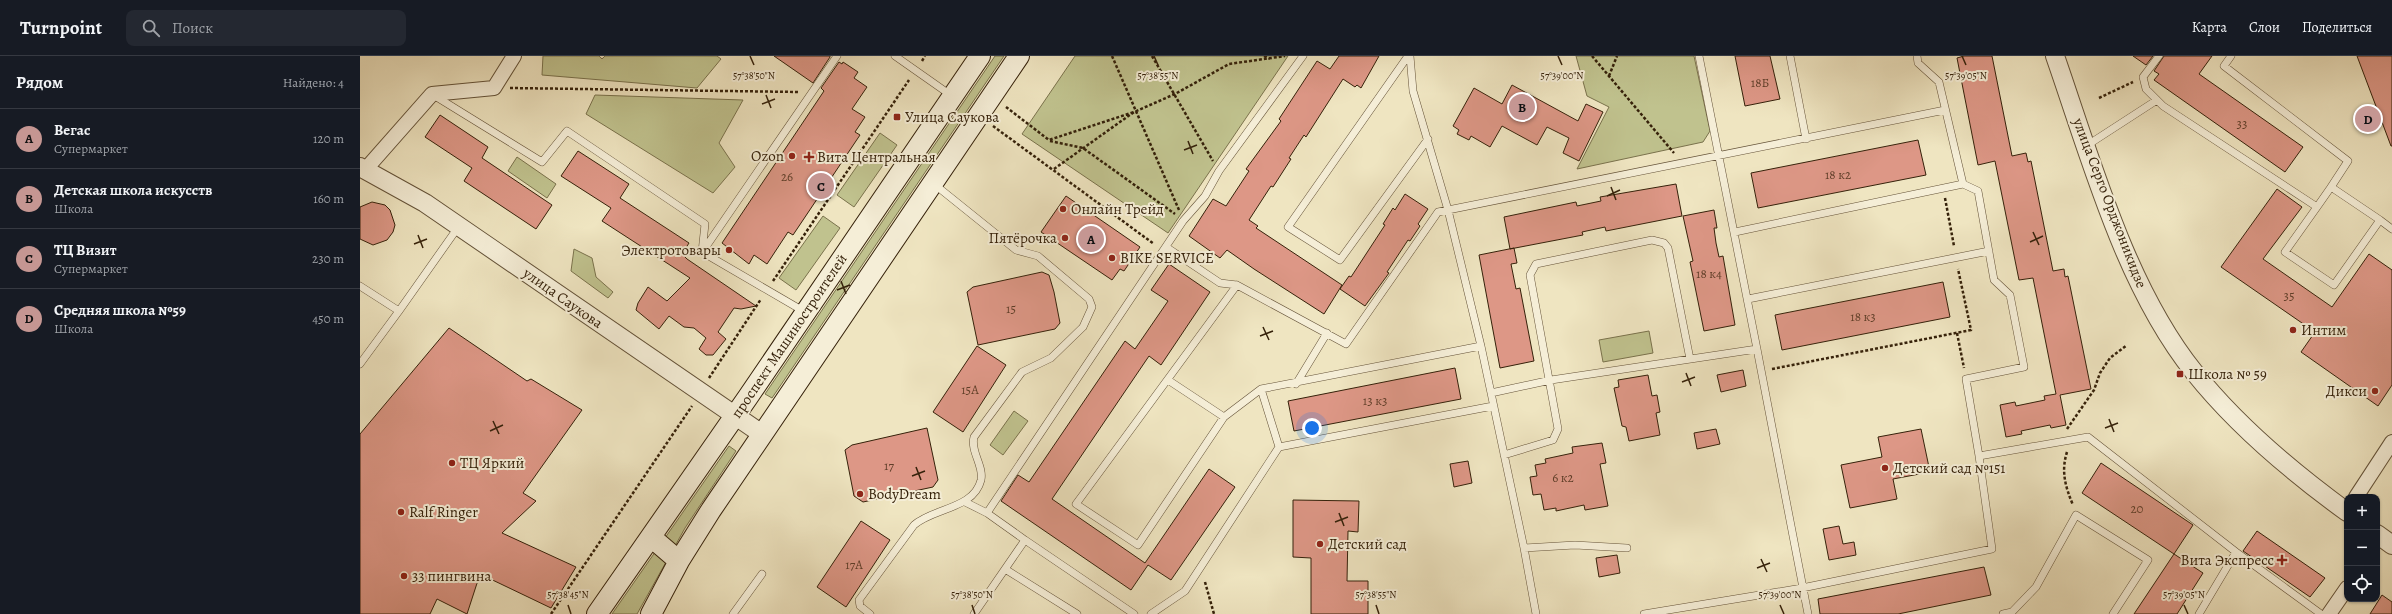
<!DOCTYPE html>
<html lang="ru">
<meta charset="utf-8">
<style>
:root{--surface:#171b24;--page:#242831;--text:#f1f3f6;--muted:#9ea1a6;--line:#363941;--accent:#c59692}
body{margin:0;font-family:Alegreya,serif;background:var(--page);color:var(--text)}
.controls{position:absolute;right:12px;bottom:12px;display:grid;overflow:hidden;border-radius:8px;box-shadow:0 1px 3px #0004}
.controls button{width:36px;height:36px;display:grid;place-items:center;padding:0;border:0;border-bottom:1px solid var(--line);background:var(--surface);color:var(--text);font:20px sans-serif}
.you{position:absolute;left:952px;top:372px;width:14px;height:14px;margin:-10px;border:3px solid #fff;border-radius:50%;background:#1a73e8;box-shadow:0 0 0 6px #1a73e833}
.badge{display:grid;place-items:center;width:26px;height:26px;border-radius:50%;background:var(--accent);color:#111;font-size:13px;font-weight:700}
.pin{position:absolute;translate:-50% -50%;border:2px solid #fff;box-shadow:0 1px 4px #0006}
.list{margin:0;padding:0;list-style:none}
h2{display:flex;justify-content:space-between;align-items:center;height:52px;margin:0;padding:0 16px;font-size:17px}
h2 small{font-size:13px;font-weight:400;color:var(--muted)}
.list li{display:grid;grid-template-columns:26px 1fr auto;gap:12px;align-items:center;box-sizing:border-box;height:60px;padding:0 16px;border-top:1px solid var(--line)}
.list b{display:block;font-size:15px;white-space:nowrap}
.list p{margin:0;font-size:13px;white-space:nowrap;color:var(--muted)}
.list em{font-size:13px;font-style:normal;color:var(--muted)}
.icon{flex:none;width:22px;height:22px;fill:none;stroke:currentColor;stroke-width:2;stroke-linecap:round;stroke-linejoin:round}
.map{position:relative;flex:none;width:2032px;height:558px;overflow:hidden}
header{display:flex;align-items:center;gap:24px;box-sizing:border-box;height:56px;padding:0 20px;background:var(--surface);border-bottom:1px solid var(--line)}
header strong{font-size:19px}
nav{display:flex;gap:22px;margin-inline-start:auto;font-size:14px}
.search{width:280px;height:36px;background:var(--page);display:flex;align-items:center;gap:10px;box-sizing:border-box;padding:0 14px;border-radius:8px;color:var(--muted);font-size:15px}
main{display:flex}
aside{flex:1;background:var(--surface)}
.map>svg:first-child{display:block}
.green{fill:#c0c28e;stroke:#7a724c}
.building{fill:#dd9786;stroke:#35210a}
.lines{fill:none;stroke-linecap:round;stroke-linejoin:round}
.service-casing{stroke:#645238;stroke-width:8}
.minor-casing{stroke:#645238;stroke-width:16}
.tertiary-casing{stroke:#645238;stroke-width:20}
.secondary-casing{stroke:#35210a;stroke-width:22}
.path{stroke:#35210a;stroke-width:2.5;stroke-dasharray:3 2;stroke-linecap:butt}
.service{stroke:#f5eed7;stroke-width:7}
.minor{stroke:#f5eed7;stroke-width:14}
.tertiary{stroke:#f5eed7;stroke-width:18}
.secondary{stroke:#f5eed7;stroke-width:20}
.ticks{fill:none;stroke:#35210a;stroke-width:1.5}
.poi-dot{fill:#8f2418;stroke:#f5eed7;stroke-width:1.5}
.labels{text-anchor:middle;dominant-baseline:central;stroke-width:4;stroke-linejoin:round;paint-order:stroke}
.number-label{font-size:13px;fill:#5f3e29}
.poi-label{font-size:15px;fill:#35210a;stroke:#f5eed7;text-anchor:start}
.street-label{font-size:15px;fill:#35210a;stroke:#f5eed7}
.ticks-label{font-size:10px;text-anchor:middle;fill:#35210a;stroke:#f5eed7;stroke-width:4;stroke-linejoin:round;paint-order:stroke}
</style>
<header>
<strong>Turnpoint</strong>
<div class="search"><svg class="icon" aria-label="search" viewBox="0 0 24 24"><circle cx="10" cy="10" r="6"/><path d="M15 15l6 6"/></svg>Поиск</div>
<nav><a>Карта</a><a>Слои</a><a>Поделиться</a></nav>
</header>
<main>
<aside>
<h2>Рядом<small>Найдено: 4</small></h2>
<ul class="list">
<li><span class="badge">A</span><div><b>Вегас</b><p>Супермаркет</p></div><em>120 m</em></li>
<li><span class="badge">B</span><div><b>Детская школа искусств</b><p>Школа</p></div><em>160 m</em></li>
<li><span class="badge">C</span><div><b>ТЦ Визит</b><p>Супермаркет</p></div><em>230 m</em></li>
<li><span class="badge">D</span><div><b>Средняя школа №59</b><p>Школа</p></div><em>450 m</em></li>
</ul>
</aside>
<div class="map">
<svg width="2032" height="558" viewBox="0 0 2032 558">
<rect width="100%" height="100%" fill="#efe5c1"/>
<filter id="stains"><feTurbulence type="fractalNoise" baseFrequency=".005" numOctaves="4"/><feColorMatrix values="0 0 0 0 .2 0 0 0 0 .09 0 0 0 0 .02 0 0 0 .5 -.17"/></filter>
<radialGradient id="worn" r=".72"><stop offset=".6" stop-color="#630" stop-opacity="0"/><stop offset="1" stop-color="#630" stop-opacity=".3"/></radialGradient>
<path class="green" d="M183,0H239L242,3L245,0H357L361,3L337,32L182,19Z
M635,0H644L412,342L405,338Z
M715,0H928L808,177L662,78Z
M1216,0H1334L1350,75L1343,86L1217,113L1249,51L1227,40Z
M235,39L383,44L359,87L375,111L353,137L226,58Z
M520,77L537,89L494,151L477,139Z
M157,101L196,128L187,142L148,115Z
M463,160L480,172L436,234L419,222Z
M214,193L232,202L236,221L253,236L248,242L211,215Z
M1289,275L1293,297L1243,306L1239,284Z
M654,355L668,365L643,399L630,389Z
M369,390L376,395L325,472L277,558H252Z"/>
<path class="building" d="M414,0H470V1L453,27Z
M979,0H1019L1001,32L997,29L995,31L983,23L946,81L944,79L929,102L931,103L913,131L911,130L889,164L898,170L896,172L982,229L964,258L894,213L867,194L860,202L829,180L853,143L866,150L889,115L886,113L921,65L919,63L957,5L970,13Z
M1375,0H1410L1420,43L1385,50Z
M1604,0H1632L1652,100L1666,97L1668,106L1671,105L1693,215L1704,213L1705,221L1708,220L1731,333L1700,339L1706,369L1691,372L1690,369L1661,375L1662,378L1646,381L1640,349L1655,346L1656,350L1685,344L1684,340L1696,338L1673,222L1659,224L1635,105L1618,109L1597,2Z
M1773,0H1793L1786,9Z
M1804,0H1852L1839,18L1943,91L1925,116L1794,24L1799,18L1794,15Z
M1997,0H2032V90H2031Z
M479,6L482,8L483,6L498,16L494,22L507,31L492,53L505,61L495,76L500,79L433,179L428,176L407,208L394,199L389,208L362,187L464,35L461,32Z
M1152,29L1218,65L1226,48L1243,56L1219,105L1203,97L1209,82L1187,71L1177,89L1142,70L1130,91L1111,80L1109,84L1097,78L1099,74L1093,70L1114,32L1142,48Z
M80,59L128,91L122,102L192,149L176,173L104,125L112,112L65,81Z
M1558,84L1566,119L1398,152L1391,117Z
M218,95L269,128L260,142L329,187L322,198L327,203L396,250L381,253L374,252L358,276L366,283L353,299H346L339,293L346,282L334,272L324,271L309,260L299,273L276,254L278,247L288,231L307,245L330,222L242,165L251,152L201,120Z
M1316,128L1322,160L1246,175L1245,171L1222,176L1223,179L1150,193L1144,161L1216,146L1217,150L1241,145L1240,141Z
M1917,133L1942,151L1903,203L1972,251L2009,198L2032,214V329L2018,350L1941,296L1955,276L1861,211Z
M1045,138L1068,153L1058,168L1060,170L1050,185L1048,184L1027,216L1029,217L1005,250L980,233L989,220L991,221L1025,169L1023,168L1033,152L1035,154Z
M706,140L780,191L764,215L760,213L752,224L681,176Z
M12,146L25,149L30,154L35,169L33,176L27,184L13,189L0,183V151Z
M1354,154L1357,172H1354L1356,187L1359,201L1363,200L1375,269L1344,275L1330,206L1333,205L1323,160Z
M1154,192L1157,207L1151,208L1156,233L1160,232L1174,305L1140,312L1119,199Z
M809,208L850,236L801,309L789,300L692,443L785,507L849,413L875,431L811,524L788,509L771,534L641,445L658,419L669,426L765,285L775,293L808,245L791,234Z
M682,216L689,219L694,236L700,267L695,273L618,289L607,236L613,231Z
M1583,226L1590,261L1422,294L1415,259Z
M89,272L167,325L171,323L222,354L163,437L176,445L142,477L216,511L191,552L120,518L107,558L77,543L70,558H0V378Z
M617,290L646,309L603,376L573,356Z
M1095,312L1101,343L934,375L928,345Z
M1383,314L1386,330L1361,336L1357,319Z
M1288,319L1292,340L1297,339L1300,356L1296,357L1300,379L1269,385L1266,371L1262,370L1254,332L1259,331L1258,324Z
M567,372L578,424L573,431L503,446L494,440L485,394L492,389Z
M1356,373L1360,388L1337,393L1334,377Z
M1561,373L1570,416L1533,423L1537,443L1490,452L1481,409L1522,401L1518,381Z
M1242,387L1246,407L1240,408L1248,450L1225,454L1224,449L1196,455V452L1184,454L1181,438L1173,439L1170,421L1177,420L1175,409L1186,407L1185,403L1213,397L1212,391Z
M1108,405L1112,427L1094,431L1090,408Z
M1741,407L1833,469L1814,498L1722,437Z
M933,444L999,445L998,476L988,475L987,525H1008V558H951V502L933,501Z
M501,465L530,484L486,551L457,531Z
M1479,470L1483,488L1494,486L1496,499L1469,504L1463,473Z
M1897,475L1965,522L1950,541L1883,495Z
M1814,498L1843,517L1817,558H1774Z
M1257,499L1260,517L1239,521L1236,502Z
M1624,511L1631,539L1538,558H1460L1458,543Z
M2022,539L2032,546V558H2010Z"/>
<g class="lines">
<defs>
<path id="service" d="M535,0L592,40
M1048,0L928,171L980,204L1068,83
M1050,0L1053,35L1088,154L1121,290
M1339,0L1397,293
M1430,0L1446,83
M1557,0L1558,7L1579,26L1603,128L1618,135L1634,224L1650,239L1664,311L1606,323L1619,400
M1799,0L1783,21L1786,33L1803,50L1957,151L1925,196L1974,229L2020,164L1971,131L1988,105L1864,10L1871,0
M75,40L182,106L207,75L345,168L342,196L445,256
M1726,90L1797,44
M1957,151L1971,131
M2020,164L2032,173
M1375,176L1603,128
M806,191L860,227L877,229L986,288L1078,156L1585,54
M343,195L477,0
M877,229L716,448L778,489L864,361L901,333L1121,290L1164,492L1176,558
M0,230L39,255L0,308
M1388,243L1629,195
M39,255L99,170
M808,324L864,361
M936,328L967,277
M901,333L919,391
M1131,337L1191,324L1397,293L1448,558
M1144,399L1193,384L1198,373L1170,219L1176,208L1292,184L1304,187L1308,192L1330,303
M605,446L627,457
M665,484L774,558
M1164,492L1215,489L1267,492
M645,513L717,558
M373,558L402,518
M510,558L500,550L499,544L554,469C573,452 614,453 621,424C624,410 610,395 614,381L662,316L691,302L723,271L732,251L729,243L678,200L656,194L574,128
M614,558L665,484L627,457L823,165L845,140L859,115L943,0
M791,558L825,535L919,391L1133,350
M1284,558L1442,532L1632,493L1619,400L1728,381L1876,496L1961,558
M1643,558L1652,556L1676,531L1716,459L1788,504L1753,558
M1839,558L1876,496"/>
<path id="minor" d="M5,114L72,38L134,32L154,0
M1996,441L2032,386
M1969,558L1987,532"/>
<path id="tertiary" d="M1695,0C1731,103 1765,230 1834,316C1877,370 1932,416 1987,456
M0,111L65,147L402,378
M2017,478L2032,489"/>
<path id="secondary" d="M291,481L319,505
M237,558L388,341L620,0
M291,558L319,505L351,454L659,0"/>
</defs>
<use href="#service" class="service-casing"/>
<use href="#minor" class="minor-casing"/>
<use href="#tertiary" class="tertiary-casing"/>
<use href="#secondary" class="secondary-casing"/>
<path class="path" d="M752,0L819,154
M792,0L853,105
M904,0L910,3
M1232,0L1314,97
M562,5L565,0
M1249,20L1257,0
M150,32L439,36
M1739,42L1773,26
M646,51L689,84L774,56
M633,70L794,188
M690,85L723,92L815,158
M694,113L774,56L815,38L869,8L925,0
M1585,142L1594,190
M413,225L549,24
M1597,277L1604,312
M1412,313L1611,274L1598,213
M349,322L401,243
M1707,373L1734,334L1740,317L1750,302L1767,289
M1707,396C1701,415 1705,430 1713,449
M845,526L854,558
M191,558L332,350"/>
<use href="#service" class="service"/>
<use href="#minor" class="minor"/>
<use href="#tertiary" class="tertiary"/>
<use href="#secondary" class="secondary"/>
</g>
<path class="ticks" d="M390,0L394,9M794,0L798,9M1198,0L1202,9M1602,0L1606,9M406,39L411,52M402,48L415,43M828,85L833,98M824,94L837,89M1251,131L1256,144M1247,140L1260,134M1673,176L1679,189M58,179L63,192M1670,186L1683,180M54,188L67,183M481,225L486,238M477,234L490,229M903,271L909,284M900,280L913,275M1326,317L1331,330M1322,326L1335,321M1749,363L1754,376M133,365L139,378M1745,372L1758,367M130,375L143,369M556,411L561,424M552,420L565,415M979,457L984,470M975,466L988,461M1401,503L1407,516M1397,512L1410,507M208,549L211,558M612,549L615,558M1016,549L1019,558M1420,549L1424,558M1824,549L1828,558"/>
<g class="poi-dot">
<rect x="533" y="57" width="8" height="8" rx="2"/>
<circle cx="432" cy="100" r="4"/>
<path d="M447 95h4v4h4v4h-4v4h-4v-4h-4v-4h4z"/>
<circle cx="703" cy="153" r="4"/>
<circle cx="705" cy="182" r="4"/>
<circle cx="369" cy="194" r="4"/>
<circle cx="752" cy="202" r="4"/>
<circle cx="1933" cy="274" r="4"/>
<rect x="1816" y="314" width="8" height="8" rx="2"/>
<circle cx="2015" cy="335" r="4"/>
<circle cx="92" cy="407" r="4"/>
<circle cx="1525" cy="412" r="4"/>
<circle cx="500" cy="438" r="4"/>
<circle cx="41" cy="456" r="4"/>
<circle cx="960" cy="488" r="4"/>
<path d="M1920 498h4v4h4v4h-4v4h-4v-4h-4v-4h4z"/>
<circle cx="44" cy="520" r="4"/>
</g>
<g class="labels">
<g class="number-label">
<text x="1400" y="26">18Б</text>
<text x="1882" y="67">33</text>
<text x="1478" y="118">18 к2</text>
<text x="427" y="120">26</text>
<text x="1349" y="217">18 к4</text>
<text x="1929" y="239">35</text>
<text x="651" y="252">15</text>
<text x="1503" y="260">18 к3</text>
<text x="610" y="333">15А</text>
<text x="1015" y="344">13 к3</text>
<text x="529" y="409">17</text>
<text x="1203" y="421">6 к2</text>
<text x="1777" y="452">20</text>
<text x="494" y="508">17А</text>
</g>
<g class="poi-label">
<text x="545" y="61">Улица Саукова</text>
<text x="424" y="100" text-anchor="end">Ozon</text>
<text x="457" y="101">Вита Центральная</text>
<text x="711" y="153">Онлайн Трейд</text>
<text x="697" y="182" text-anchor="end">Пятёрочка</text>
<text x="361" y="194" text-anchor="end">Электротовары</text>
<text x="760" y="202">BIKE SERVICE</text>
<text x="1941" y="274">Интим</text>
<text x="1828" y="318">Школа № 59</text>
<text x="2007" y="335" text-anchor="end">Дикси</text>
<text x="100" y="407">ТЦ Яркий</text>
<text x="1533" y="412">Детский сад №151</text>
<text x="508" y="438">BodyDream</text>
<text x="49" y="456">Ralf Ringer</text>
<text x="968" y="488">Детский сад</text>
<text x="1914" y="504" text-anchor="end">Вита Экспресс</text>
<text x="52" y="520">33 пингвина</text>
</g>
<g class="street-label">
<text transform="translate(1750 147) rotate(69)">улица Серго Орджоникидзе</text>
<text transform="translate(203 242) rotate(35)">улица Саукова</text>
<text transform="translate(429 280) rotate(-56)">проспект Машиностроителей</text>
</g>
</g>
<g class="ticks-label">
<text x="394" y="23">57°38'50"N</text>
<text x="798" y="23">57°38'55"N</text>
<text x="1202" y="23">57°39'00"N</text>
<text x="1606" y="23">57°39'05"N</text>
<text x="208" y="542">57°38'45"N</text>
<text x="612" y="542">57°38'50"N</text>
<text x="1016" y="542">57°38'55"N</text>
<text x="1420" y="542">57°39'00"N</text>
<text x="1824" y="542">57°39'05"N</text>
</g>
<rect width="100%" height="100%" filter="url(#stains)"/>
<rect width="100%" height="100%" fill="url(#worn)"/>
</svg>
<div class="controls">
<button>+</button>
<button>−</button>
<button><svg class="icon" aria-label="locate" viewBox="0 0 24 24"><circle cx="12" cy="12" r="6"/><path d="M12 2v4M12 18v4M2 12h4M18 12h4"/></svg></button>
</div>
<div class="you"></div>
<div class="pin badge" style="left:731px;top:183px">A</div>
<div class="pin badge" style="left:1162px;top:51px">B</div>
<div class="pin badge" style="left:461px;top:130px">C</div>
<div class="pin badge" style="left:2008px;top:63px">D</div>
</div>
</main>
